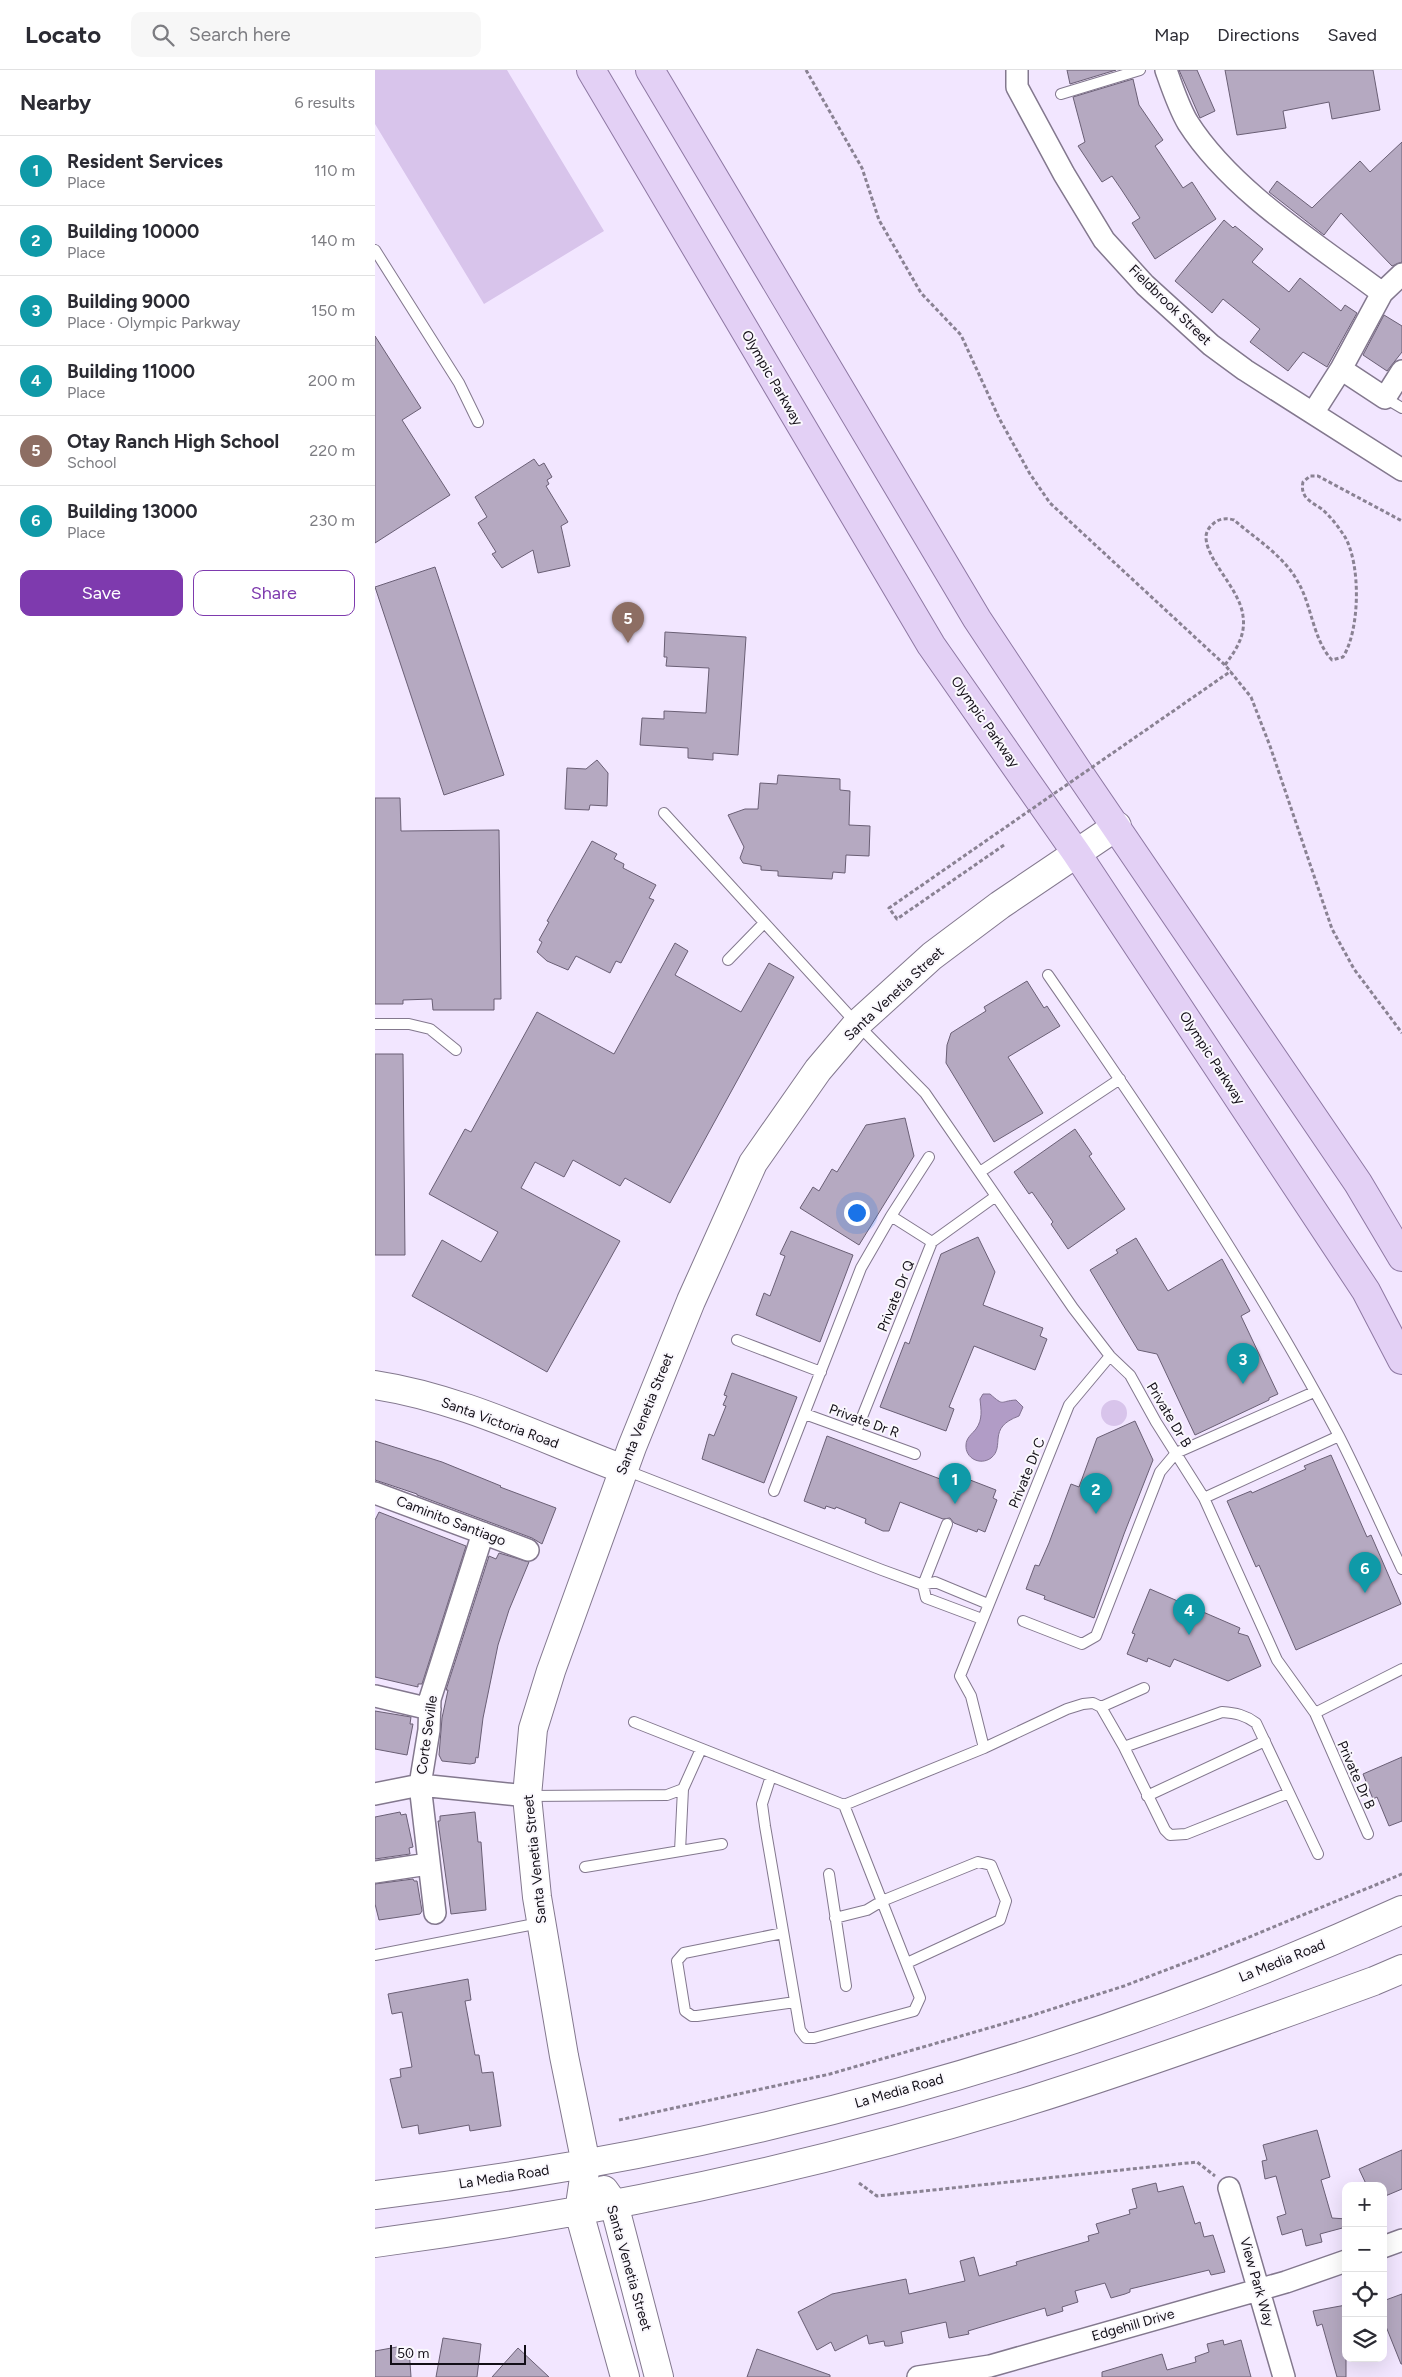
<!DOCTYPE html>
<meta charset="utf-8">
<style>
:root{--surface:#fff;--page:#f7f7f7;--text:#2b2b33;--muted:#7c7c81;--line:#e1e1e2;--accent:#7e3aae}
body{margin:0;font-family:Figtree,sans-serif;background:var(--page);color:var(--text)}
.controls{position:absolute;right:15px;bottom:15px;display:grid;overflow:hidden;border-radius:10px;box-shadow:0 5px 20px #0002}
.controls button{width:45px;height:45px;display:grid;place-items:center;padding:0;border:0;border-bottom:1px solid var(--line);background:var(--surface);color:var(--text);font:25px sans-serif}
.scale{position:absolute;left:15px;bottom:12px;width:136px;box-sizing:border-box;padding-left:5px;border:2px solid #130f17;border-top:0;font-size:14px;line-height:18px;white-space:nowrap;color:#130f17;-webkit-text-stroke:4px #faf8fd;paint-order:stroke}
.you{position:absolute;left:481px;top:1142px;width:18px;height:18px;margin:-12px;border:4px solid #fff;border-radius:50%;background:#1a73e8;box-shadow:0 0 0 8px #1a73e833}
.badge{display:grid;place-items:center;width:32px;height:32px;border-radius:50%;background:var(--accent);color:#fff;font-size:16px;font-weight:700}
.pin{position:absolute;translate:-50% -41px;filter:drop-shadow(0 1px 2px #0008)}
.pin::after{content:'';position:absolute;top:26px;width:18px;height:15px;background:inherit;clip-path:polygon(0 0,100% 0,50% 100%)}
.list{margin:0;padding:0;list-style:none}
h2{display:flex;justify-content:space-between;align-items:center;height:65px;margin:0;padding:0 20px;font-size:21px}
h2 small{font-size:16px;font-weight:400;color:var(--muted)}
.list li{display:grid;grid-template-columns:32px 1fr auto;gap:15px;align-items:center;box-sizing:border-box;height:70px;padding:0 20px;border-top:1px solid var(--line)}
.list b{display:block;font-size:19px;white-space:nowrap}
.list p{margin:0;font-size:16px;white-space:nowrap;color:var(--muted)}
.list em{font-size:16px;font-style:normal;color:var(--muted)}
.actions{display:flex;gap:10px;padding:15px 20px}
.actions a{flex:1;padding:11px 0;border:1px solid var(--accent);border-radius:10px;text-align:center;font-size:18px;color:var(--accent)}
.actions .main{background:var(--accent);color:#fff}
.icon{flex:none;width:28px;height:28px;fill:none;stroke:currentColor;stroke-width:2;stroke-linecap:round;stroke-linejoin:round}
.map{position:relative;flex:none;width:1027px;height:2307px;overflow:hidden}
header{display:flex;align-items:center;gap:30px;box-sizing:border-box;height:70px;padding:0 25px;background:var(--surface);border-bottom:1px solid var(--line)}
header strong{font-size:24px}
nav{display:flex;gap:28px;margin-inline-start:auto;font-size:18px}
.search{width:350px;height:45px;background:var(--page);display:flex;align-items:center;gap:12px;box-sizing:border-box;padding:0 18px;border-radius:10px;color:var(--muted);font-size:19px}
main{display:flex}
aside{flex:1;background:var(--surface)}
.map>svg:first-child{display:block}
.green{fill:#d8c4eb}
.water{fill:#b19cc6;stroke:#827292}
.building{fill:#b5a9c1;stroke:#6a5f75}
.lines{fill:none;stroke-linecap:round;stroke-linejoin:round}
.lane-casing{stroke:#83788e;stroke-width:12}
.street-casing{stroke:#83788e;stroke-width:24}
.secondary-casing{stroke:#83788e;stroke-width:30}
.primary-casing{stroke:#8e78a3;stroke-width:30}
.path{stroke:#8a8293;stroke-width:3;stroke-dasharray:4 2.5;stroke-linecap:butt}
.lane{stroke:#fff;stroke-width:10}
.street{stroke:#fff;stroke-width:21}
.secondary{stroke:#fff;stroke-width:28}
.primary{stroke:#e3d0f5;stroke-width:28}
.path-bridge{stroke:#8a8293;stroke-width:3;stroke-dasharray:4 2.5;stroke-linecap:butt}
.labels{text-anchor:middle;dominant-baseline:central;stroke-width:4;stroke-linejoin:round;paint-order:stroke}
.street-label{font-size:14px;fill:#130f17;stroke:#faf8fd}
</style>
<header>
<strong>Locato</strong>
<div class="search"><svg class="icon" aria-label="search" viewBox="0 0 24 24"><circle cx="10" cy="10" r="6"/><path d="M15 15l6 6"/></svg>Search here</div>
<nav><a>Map</a><a>Directions</a><a>Saved</a></nav>
</header>
<main>
<aside>
<h2>Nearby<small>6 results</small></h2>
<ul class="list">
<li><span class="badge" style="background:#0f9aa8">1</span><div><b>Resident Services</b><p>Place</p></div><em>110 m</em></li>
<li><span class="badge" style="background:#0f9aa8">2</span><div><b>Building 10000</b><p>Place</p></div><em>140 m</em></li>
<li><span class="badge" style="background:#0f9aa8">3</span><div><b>Building 9000</b><p>Place · Olympic Parkway</p></div><em>150 m</em></li>
<li><span class="badge" style="background:#0f9aa8">4</span><div><b>Building 11000</b><p>Place</p></div><em>200 m</em></li>
<li><span class="badge" style="background:#8d6e63">5</span><div><b>Otay Ranch High School</b><p>School</p></div><em>220 m</em></li>
<li><span class="badge" style="background:#0f9aa8">6</span><div><b>Building 13000</b><p>Place</p></div><em>230 m</em></li>
</ul>
<div class="actions"><a class="main">Save</a><a>Share</a></div>
</aside>
<div class="map">
<svg width="1027" height="2307" viewBox="0 0 1027 2307">
<rect width="100%" height="100%" fill="#f2e6ff"/>
<path class="green" d="M0,0H132L229,161L109,234L0,54Z
M726 1343a13 13 0 1 1 26 0a13 13 0 1 1-26 0Z"/>
<path class="water" d="M608,1324H615C630,1337 624,1331 641,1330L648,1337L644,1346C611,1358 631,1376 616,1388C605,1396 590,1388 591,1375C591,1368 597,1364 601,1359C608,1349 606,1340 605,1329Z"/>
<path class="building" d="M692,0H741L695,14Z
M804,0H822L840,41L825,48Z
M850,0H998L1005,40L957,49L954,32L908,41L911,58L862,65Z
M758,9L764,35L788,70L780,76L808,118L817,112L841,149L780,189L757,153L765,148L746,119L737,106L727,112L703,76L710,72L698,27Z
M1027,72V192L1017,196L966,143L949,165L894,122L902,111L937,138L985,91L995,102Z
M849,150L858,158L860,156L888,179L877,192L914,222L925,208L966,241L970,235L982,243L952,297L928,282L913,301L875,272L885,259L848,229L837,243L800,211Z
M1009,245L1027,256V282L1012,301L988,285Z
M0,266L46,338L27,350L75,425L0,473Z
M159,389L164,396L169,393L177,407L172,410L174,414L171,416L193,452L186,456L195,496L163,503L158,480L127,498L117,484L121,482L103,453L112,447L100,427Z
M60,497L129,705L69,725L0,517Z
M290,562L371,567L363,685L338,683V690L313,688V678L265,675L267,648L289,649V641L331,643L334,598L291,596L292,587H289Z
M222,690L233,703L232,736L215,735L214,740L190,739L192,698L211,699Z
M403,705L465,709V720L475,721L474,755L495,756L494,786L471,785L470,803L458,802L457,809L403,806V801L386,800V796L368,793L365,788L369,777L353,745L370,739H383L385,713L402,714Z
M0,728H25L26,761L124,760L126,929H119V940H58L57,929L28,930V934H0Z
M217,771L242,784L239,789L249,794L248,798L281,815L274,828L279,830L274,839L246,893L241,891L235,903L201,886L193,900L172,891L162,882L167,872L164,870L174,852L172,851Z
M300,873L313,881L300,905L366,942L394,893L419,907L295,1133L250,1108L245,1116L198,1090L189,1107L160,1092L146,1118L245,1171L172,1302L37,1226L67,1170L106,1192L123,1162L54,1124L90,1059L96,1062L162,942L239,984Z
M652,911L669,938L672,936L685,956L633,987L668,1043L619,1072L571,993L572,975L576,963L611,941L609,937Z
M0,984H28L30,1185H0Z
M530,1048L539,1086L484,1175L425,1138L438,1117L444,1121L457,1099L462,1102L491,1055Z
M700,1059L717,1084L714,1086L750,1139L693,1179L676,1154L678,1152L657,1122L654,1124L639,1102Z
M416,1161L478,1185L445,1272L381,1245L389,1223L395,1226L410,1186L405,1184Z
M603,1167L620,1202L608,1235L668,1258L665,1266L672,1269L660,1300L599,1276L574,1337L579,1339L571,1361L505,1337L530,1272L534,1274L566,1184Z
M761,1168L793,1221L847,1189L875,1241L866,1246L903,1324L894,1328V1330L820,1365L782,1284L763,1280L715,1200L743,1183L741,1180Z
M357,1303L422,1327L389,1413L327,1389L334,1364L339,1366L351,1336L348,1335L352,1326L349,1325Z
M760,1351L778,1390L749,1464L719,1548L669,1529L670,1526L651,1519L660,1495L664,1496L674,1473L696,1414L704,1417L722,1368Z
M452,1366L573,1412L577,1403L621,1420L618,1428L622,1430L610,1462L603,1459L602,1462L579,1453L575,1448L568,1449L525,1432L514,1461H508L490,1453L491,1449L461,1437L460,1439L451,1436L450,1439L429,1431Z
M0,1371L67,1392L126,1416L125,1417L181,1438L167,1474L157,1468L42,1425V1424L0,1410Z
M956,1385L992,1467L996,1465L1026,1534L921,1580L884,1495L881,1497L852,1431L876,1421L877,1423L931,1399L929,1396Z
M4,1442L91,1476L47,1614H43V1617L0,1607V1450Z
M124,1483L154,1492L134,1540L123,1575L108,1648L103,1688L101,1687L100,1693L95,1694L67,1691L64,1685L67,1648L73,1620H71L114,1486L121,1489Z
M775,1519L865,1558L863,1563L873,1566L886,1596L853,1611L799,1589L795,1597L773,1588L772,1592L752,1584L760,1564L757,1563Z
M0,1641L36,1647L35,1654H38L32,1685L0,1679Z
M1027,1687V1751L1014,1756L1002,1727L998,1729L988,1704Z
M25,1742L26,1745L31,1744L38,1777L34,1778L35,1784L0,1789V1747Z
M100,1742L103,1772H106L111,1840L76,1844L63,1751H65V1746Z
M38,1809L39,1811H42L47,1841L45,1844L4,1850L0,1834V1814Z
M93,1909L96,1930L90,1931L100,1985H104L107,2003L118,2002L126,2056L95,2061L94,2055L44,2064L43,2055L27,2058L15,2009L26,2007L25,1999L37,1997L27,1942L17,1944L13,1924Z
M942,2060L955,2107L946,2110L957,2148L971,2149V2157L945,2164L947,2172L931,2176L927,2159L907,2165L902,2147L911,2144L901,2106L890,2109L887,2091L892,2090L888,2075Z
M1027,2080V2119L1008,2127V2116H992L984,2099Z
M781,2113L783,2122L808,2116L820,2154L825,2152L829,2167L838,2165L850,2202L836,2205L834,2200L755,2219V2222L750,2224L736,2228L730,2213L700,2221L703,2232L687,2237L688,2241L672,2246L670,2238L593,2261L594,2264L574,2268L571,2252L526,2262L528,2273L514,2276H510L509,2271L494,2274L492,2265L460,2281L456,2272L442,2280L423,2242L457,2224L531,2209L534,2224L590,2211L585,2191L599,2187L604,2206L642,2195L641,2192L714,2171L713,2166L724,2163L721,2154L755,2144L754,2140L762,2138L757,2119Z
M1027,2224V2294H1026L1008,2249V2231Z
M971,2235V2307H962L947,2254L942,2256L938,2241Z
M68,2268L106,2274L102,2307H61Z
M848,2270L849,2275L866,2270L876,2307H727V2302L787,2284L792,2300L821,2292L820,2287L834,2282L832,2274Z
M22,2277L23,2279L34,2278L36,2307H0V2281Z
M143,2278L174,2307H117Z
M382,2279L455,2305V2307H372Z"/>
<g class="lines">
<defs>
<path id="lane" d="M686,24L765,0
M0,180L84,313L103,352
M1010,328L1027,338
M289,743L482,954L550,1023L698,1238L735,1286L755,1305L781,1352L829,1428L902,1590L940,1643L993,1764
M353,890L389,853
M673,905C776,1054 879,1205 964,1366C986,1409 1006,1455 1027,1499
M0,954H34L55,959L81,980
M605,1102L745,1009
M516,1146L554,1087
M362,1270L446,1302
M430,1344L540,1384
M481,1362L557,1172L621,1126
M250,1400L507,1500L548,1515L560,1512L613,1534
M399,1421L486,1198L516,1146L557,1172
M829,1428L964,1366
M572,1454L548,1515L551,1528L607,1549
M648,1551L707,1574L721,1566L785,1402L801,1383L939,1322
M726,1637L769,1618
M940,1643L1027,1599
M259,1652L469,1735L609,1678L596,1626L585,1606L694,1335L735,1286
M749,1677L847,1642C861,1643 870,1645 881,1653L943,1784
M609,1678L692,1639L708,1634L718,1633L726,1637L749,1677L790,1760L795,1765L811,1764L914,1723
M396,1706L387,1734L390,1756L425,1960L431,1968H439L539,1941L545,1928L469,1735
M152,1726L292,1725L308,1719L326,1679
M772,1726L890,1671
M305,1781L308,1719
M210,1797L347,1774
M454,1804L471,1916
M460,1848L492,1840L507,1831L603,1792L616,1795L631,1831L625,1850L532,1893
M408,1863L309,1883L302,1891L310,1941L317,1946H322L420,1932
M0,1885L165,1853"/>
<path id="street" d="M642,0V17L689,104L729,170L770,215L836,275L870,300L1027,400
M791,0C797,17 804,38 813,53C857,122 942,174 1007,223
M966,299L1007,223L1027,204
M938,343L966,299L1010,328L1027,301
M0,1423L153,1480
M0,1626L55,1639
M0,1724L45,1715L152,1726
M0,1802L53,1794
M60,1843L45,1715L54,1660L55,1629L108,1463
M854,2118L909,2307
M1008,2177L1027,2170
M543,2307L615,2296L911,2212L971,2191"/>
<path id="secondary" d="M0,1315C86,1328 167,1369 248,1399
M229,2120L239,2134L284,2307
M0,2125C354,2083 703,1988 1027,1840
M0,2173C223,2143 445,2096 660,2029C774,1993 887,1952 999,1911L1027,1899
M250,2307L204,2142L211,2094L189,1986L162,1827L152,1726L158,1659L176,1601L257,1377L316,1231L378,1093L443,1000L482,954L557,886L625,835L742,756"/>
<path id="primary" d="M216,0L556,575L702,784L991,1221L1027,1290
M275,0L602,549L702,700L983,1113L1027,1187"/>
</defs>
<use href="#lane" class="lane-casing"/>
<use href="#street" class="street-casing"/>
<use href="#secondary" class="secondary-casing"/>
<use href="#primary" class="primary-casing"/>
<path class="path" d="M431,0L487,98L504,150L546,223L586,265L624,348L655,404L675,433L850,595L876,627L895,676L957,859L979,899L1027,963
M850,595C861,580 871,565 868,546C865,519 831,490 831,467C831,462 834,457 838,454C844,448 852,448 859,450C881,469 909,486 923,512C937,536 938,570 957,590L968,587C985,560 986,495 970,467C964,458 957,448 948,440C943,436 934,432 930,426C927,421 927,417 928,412L935,406H943L1027,451
M244,2050L455,2004L655,1946L749,1916L833,1884L1027,1804
M484,2113L502,2126L822,2092L840,2106"/>
<use href="#lane" class="lane"/>
<use href="#street" class="street"/>
<use href="#secondary" class="secondary"/>
<use href="#primary" class="primary"/>
<path class="path-bridge" d="M629,775L522,849L514,838L856,601"/>
</g>
<g class="labels">
<g class="street-label">
<text transform="translate(795 235) rotate(44)">Fieldbrook Street</text>
<text transform="translate(397 308) rotate(60)">Olympic Parkway</text>
<text transform="translate(610 652) rotate(55)">Olympic Parkway</text>
<text transform="translate(519 924) rotate(-43)">Santa Venetia Street</text>
<text transform="translate(837 988) rotate(57)">Olympic Parkway</text>
<text transform="translate(521 1226) rotate(-68)">Private Dr Q</text>
<text transform="translate(270 1344) rotate(-68)">Santa Venetia Street</text>
<text transform="translate(794 1345) rotate(59)">Private Dr B</text>
<text transform="translate(489 1351) rotate(20)">Private Dr R</text>
<text transform="translate(125 1353) rotate(20)">Santa Victoria Road</text>
<text transform="translate(652 1403) rotate(-68)">Private Dr C</text>
<text transform="translate(76 1451) rotate(21)">Caminito Santiago</text>
<text transform="translate(52 1665) rotate(-82)">Corte Seville</text>
<text transform="translate(981 1705) rotate(66)">Private Dr B</text>
<text transform="translate(160 1789) rotate(-96)">Santa Venetia Street</text>
<text transform="translate(907 1891) rotate(-22)">La Media Road</text>
<text transform="translate(524 2021) rotate(-16)">La Media Road</text>
<text transform="translate(129 2107) rotate(-9)">La Media Road</text>
<text transform="translate(254 2198) rotate(74)">Santa Venetia Street</text>
<text transform="translate(882 2212) rotate(74)">View Park Way</text>
<text transform="translate(758 2255) rotate(-16)">Edgehill Drive</text>
</g>
</g>
</svg>
<div class="controls">
<button>+</button>
<button>−</button>
<button><svg class="icon" aria-label="locate" viewBox="0 0 24 24"><circle cx="12" cy="12" r="6"/><path d="M12 2v4M12 18v4M2 12h4M18 12h4"/></svg></button>
<button><svg class="icon" aria-label="layers" viewBox="0 0 24 24"><path d="M12 4l9 5-9 5-9-5zM3 14l9 5 9-5"/></svg></button>
</div>
<div class="scale">50 m</div>
<div class="you"></div>
<div class="pin badge" style="left:580px;top:1434px;background:#0f9aa8">1</div>
<div class="pin badge" style="left:721px;top:1444px;background:#0f9aa8">2</div>
<div class="pin badge" style="left:868px;top:1314px;background:#0f9aa8">3</div>
<div class="pin badge" style="left:814px;top:1565px;background:#0f9aa8">4</div>
<div class="pin badge" style="left:253px;top:573px;background:#8d6e63">5</div>
<div class="pin badge" style="left:990px;top:1523px;background:#0f9aa8">6</div>
</div>
</main>
